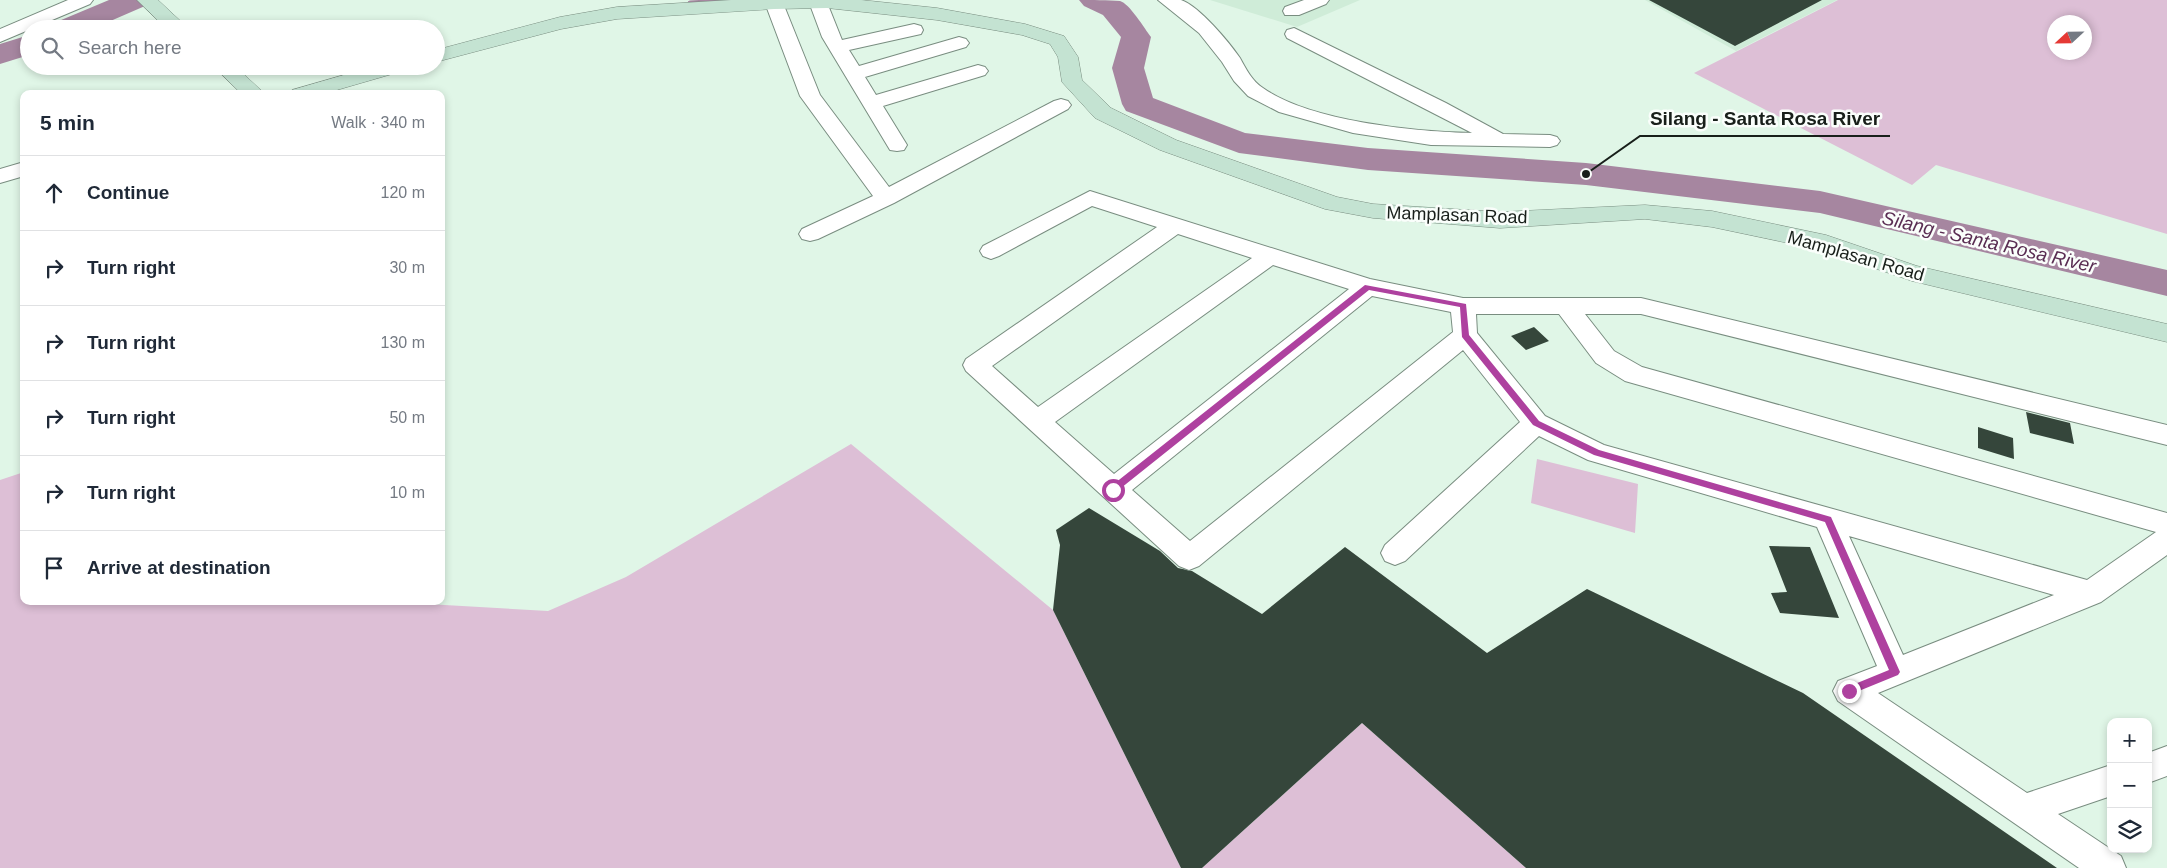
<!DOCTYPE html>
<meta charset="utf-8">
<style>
:root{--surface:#fff;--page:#f6f6f7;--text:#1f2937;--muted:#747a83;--line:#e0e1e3}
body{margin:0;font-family:Arial,sans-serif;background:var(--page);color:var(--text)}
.controls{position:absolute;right:15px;bottom:15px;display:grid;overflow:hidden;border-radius:10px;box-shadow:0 2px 8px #0003}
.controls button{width:45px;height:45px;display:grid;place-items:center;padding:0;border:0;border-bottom:1px solid var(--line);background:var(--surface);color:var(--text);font:25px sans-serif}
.compass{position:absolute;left:2047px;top:15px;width:45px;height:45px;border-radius:50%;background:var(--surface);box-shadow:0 2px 8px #0003;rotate:248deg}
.stop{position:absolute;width:15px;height:15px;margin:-11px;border:4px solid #ae419f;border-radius:50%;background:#fff}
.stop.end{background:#ae419f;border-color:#fff;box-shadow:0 1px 5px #0008}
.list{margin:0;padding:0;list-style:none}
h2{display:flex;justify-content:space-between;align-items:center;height:65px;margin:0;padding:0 20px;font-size:21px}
h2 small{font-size:16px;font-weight:400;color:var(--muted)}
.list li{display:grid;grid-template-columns:32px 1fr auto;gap:15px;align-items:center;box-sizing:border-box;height:75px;padding:0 20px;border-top:1px solid var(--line)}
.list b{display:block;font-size:19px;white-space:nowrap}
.list em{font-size:16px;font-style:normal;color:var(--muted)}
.icon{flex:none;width:28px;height:28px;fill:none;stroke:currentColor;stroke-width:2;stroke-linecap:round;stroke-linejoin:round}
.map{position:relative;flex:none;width:2167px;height:868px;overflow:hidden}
.search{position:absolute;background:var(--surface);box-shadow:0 2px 8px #0003;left:20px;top:20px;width:425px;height:55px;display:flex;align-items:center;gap:12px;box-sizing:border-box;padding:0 18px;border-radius:28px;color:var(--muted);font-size:19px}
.panel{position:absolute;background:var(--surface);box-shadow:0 2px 8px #0003;left:20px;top:90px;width:425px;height:515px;border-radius:10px}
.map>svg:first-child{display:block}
.built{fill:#cfecd8}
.green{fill:#ddbfd6;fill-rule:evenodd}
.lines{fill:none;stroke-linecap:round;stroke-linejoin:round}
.stream{stroke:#a686a0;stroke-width:5}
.river{fill:#a686a0;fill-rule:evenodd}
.building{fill:#35463b}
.street-casing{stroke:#798d80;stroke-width:2}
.secondary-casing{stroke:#798d80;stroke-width:1}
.street{fill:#fff;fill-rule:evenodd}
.secondary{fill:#c4e3d2;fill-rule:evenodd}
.route{fill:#ae419f}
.labels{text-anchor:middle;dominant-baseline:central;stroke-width:5;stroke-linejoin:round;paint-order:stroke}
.street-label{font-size:18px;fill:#181f1a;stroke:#fafefb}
.water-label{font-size:19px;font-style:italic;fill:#592d52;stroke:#fafefb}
.leader{fill:none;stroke:#181f1a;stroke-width:2}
.callout-dot{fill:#181f1a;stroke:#fafefb;stroke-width:2}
.callout-label{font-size:19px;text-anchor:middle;font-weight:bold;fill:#181f1a;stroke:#fafefb;stroke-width:5;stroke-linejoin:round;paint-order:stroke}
</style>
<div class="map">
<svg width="2167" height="868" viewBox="0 0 2167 868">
<rect width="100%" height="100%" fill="#e0f6e7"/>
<path class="built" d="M1210,0H1360L1297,27Z
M1645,0H1837L1736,51Z"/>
<path class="green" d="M1838,0H2167V234L1936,165L1912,185L1694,73ZM2084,22V52H2054V22Z
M851,444L1053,610L1181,868H0V480L24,472V601H375L548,611L626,577Z
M1537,459L1638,484L1635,533L1531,503Z
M1362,723L1526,868H1202Z"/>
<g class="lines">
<path class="stream" d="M690,3L745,0"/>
<path class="river" d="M109,0H150L145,6L92,29H50L54,23Z
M1079,0C1092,0 1108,0 1120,1C1129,3 1145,29 1151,37L1144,68L1153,98L1245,133L1368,148L1586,163L1820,191L2167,270V296L1820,213L1586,185L1368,170L1239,153L1126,111L1122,104L1112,68L1121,37L1103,15L1084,6Z
M29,35V55L0,64V44Z"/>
</g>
<path class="building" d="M1649,0H1822L1735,46Z
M1534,327L1549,341L1526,350L1511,336Z
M2026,412L2070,423L2074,444L2030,433Z
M1978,427L2013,438L2014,459L1978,448Z
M1089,508L1160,551L1178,568L1192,571L1262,614L1345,547L1487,653L1587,589L1803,693L2057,868H1526L1362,723L1202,868H1181L1053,610L1060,545L1056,530Z
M1769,546L1810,547L1839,618L1780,613L1771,593L1787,592Z"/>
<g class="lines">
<defs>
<path id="street" d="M68,0H93L90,4L0,42V29Z
M767,0H781L783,3L820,95L889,187L1054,101L1061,99L1068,101L1071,105L1068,109L894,203L818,239L810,241L802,239L799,234L802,229L873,196L800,96L765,3Z
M810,0H826L842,40L914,24L921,26L923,30L921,34L849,50L859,66L959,37L966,39L969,43L966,47L865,77L876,95L978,65L985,67L988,71L985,75L883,106L907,145L904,150L897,151L890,150L822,37L809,2Z
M1158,0C1165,0 1174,0 1181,0C1199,6 1229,42 1240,58C1246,69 1252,81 1263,88C1309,121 1415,132 1472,133L1287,38L1285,34L1287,30L1294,28L1446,103L1503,134L1550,135L1557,137L1560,141L1557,145L1550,147L1431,145L1353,133L1279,112L1248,96L1234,81L1222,62L1199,33Z
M1304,0H1329L1326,4L1299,15H1285L1283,11L1285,7Z
M24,162V176L0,183V169Z
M1090,191L1370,279L1463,298H1641L2167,425V445L1641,314H1585L1614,351L1642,367L2167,513V555L2101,602L1878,693L2027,793L2111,765V796L2058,814L2121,856L2126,868H2079L1838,701L1833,691L1838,681L1877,666L1817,527L1588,460L1539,436L1405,561L1395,565L1385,561L1381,553L1385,545L1520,422L1463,350L1199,566L1189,570L1179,566L966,371L963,365L966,359L1157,227L1092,206L999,256L991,259L983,256L980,251L983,246ZM1178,234L1252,258L1038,407L992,366ZM1273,265L1349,289L1114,474L1055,422ZM1372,296L1451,312L1453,332L1190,541L1132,490ZM1476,314H1559L1596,363L1625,381L2156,532L2087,580L1604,445L1545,416L1477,333ZM1849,536L2054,595L1903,655Z
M2167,746V776L2148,783V753Z"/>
<path id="secondary" d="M137,0H158L189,29H167Z
M731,0H861L937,8L1025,24L1064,36L1078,57L1082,80L1111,108L1176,140L1337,197L1373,204L1500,212L1645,205L1712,211L1826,235L1917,266L2167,324V342L1912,281L1821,250L1712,227L1645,219L1500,228L1373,218L1325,209L1160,150L1095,118L1062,82L1058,57L1050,44L1022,35L937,20L827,8L774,9L617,19L561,29L436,62V50L560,17L617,7Z
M213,66H235L265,94H242Z
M375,66H409L406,70L323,94H289L292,90Z"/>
</defs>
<use href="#street" class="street-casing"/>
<use href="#secondary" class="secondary-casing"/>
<use href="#street" class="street"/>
<use href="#secondary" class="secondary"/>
</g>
<path class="route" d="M1365,285L1466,304L1469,335L1539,421L1599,450L1831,517L1900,672L1898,675L1849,695L1845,694V688L1889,670L1825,522L1594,455L1533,425L1462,337L1460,307L1369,290L1116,492H1110V487Z"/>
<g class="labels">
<g class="street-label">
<text transform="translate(1457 215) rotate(2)">Mamplasan Road</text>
<text transform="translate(1856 256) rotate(16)">Mamplasan Road</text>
</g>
<g class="water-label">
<text transform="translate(1989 242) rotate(13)">Silang - Santa Rosa River</text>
</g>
</g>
<path class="leader" d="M1586 174L1640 136H1890"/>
<circle class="callout-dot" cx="1586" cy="174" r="5"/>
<g class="callout-label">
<text x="1765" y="125">Silang - Santa Rosa River</text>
</g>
</svg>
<div class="controls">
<button>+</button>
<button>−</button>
<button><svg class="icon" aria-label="layers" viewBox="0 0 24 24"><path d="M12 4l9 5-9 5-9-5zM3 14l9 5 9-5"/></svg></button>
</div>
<svg class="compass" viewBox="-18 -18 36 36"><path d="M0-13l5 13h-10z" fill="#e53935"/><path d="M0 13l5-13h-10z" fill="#747a83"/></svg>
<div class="stop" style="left:1113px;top:490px"></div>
<div class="stop end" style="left:1849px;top:691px"></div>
<div class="search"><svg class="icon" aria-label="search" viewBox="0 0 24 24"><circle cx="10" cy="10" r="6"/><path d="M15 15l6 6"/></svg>Search here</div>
<section class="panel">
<h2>5 min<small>Walk · 340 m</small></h2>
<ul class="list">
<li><svg class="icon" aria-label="ahead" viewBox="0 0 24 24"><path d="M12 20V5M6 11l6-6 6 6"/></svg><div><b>Continue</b></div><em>120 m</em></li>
<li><svg class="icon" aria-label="right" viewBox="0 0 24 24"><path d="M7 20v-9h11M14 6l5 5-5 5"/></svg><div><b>Turn right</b></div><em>30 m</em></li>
<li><svg class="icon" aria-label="right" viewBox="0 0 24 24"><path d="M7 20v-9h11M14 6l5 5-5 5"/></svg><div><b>Turn right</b></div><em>130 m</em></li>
<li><svg class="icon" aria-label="right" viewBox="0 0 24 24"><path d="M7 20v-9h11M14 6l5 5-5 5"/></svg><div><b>Turn right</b></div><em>50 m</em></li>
<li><svg class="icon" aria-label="right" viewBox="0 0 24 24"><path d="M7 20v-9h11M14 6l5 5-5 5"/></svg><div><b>Turn right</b></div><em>10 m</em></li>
<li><svg class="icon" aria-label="arrive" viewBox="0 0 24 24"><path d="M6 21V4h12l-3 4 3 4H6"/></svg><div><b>Arrive at destination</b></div></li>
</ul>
</section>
</div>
